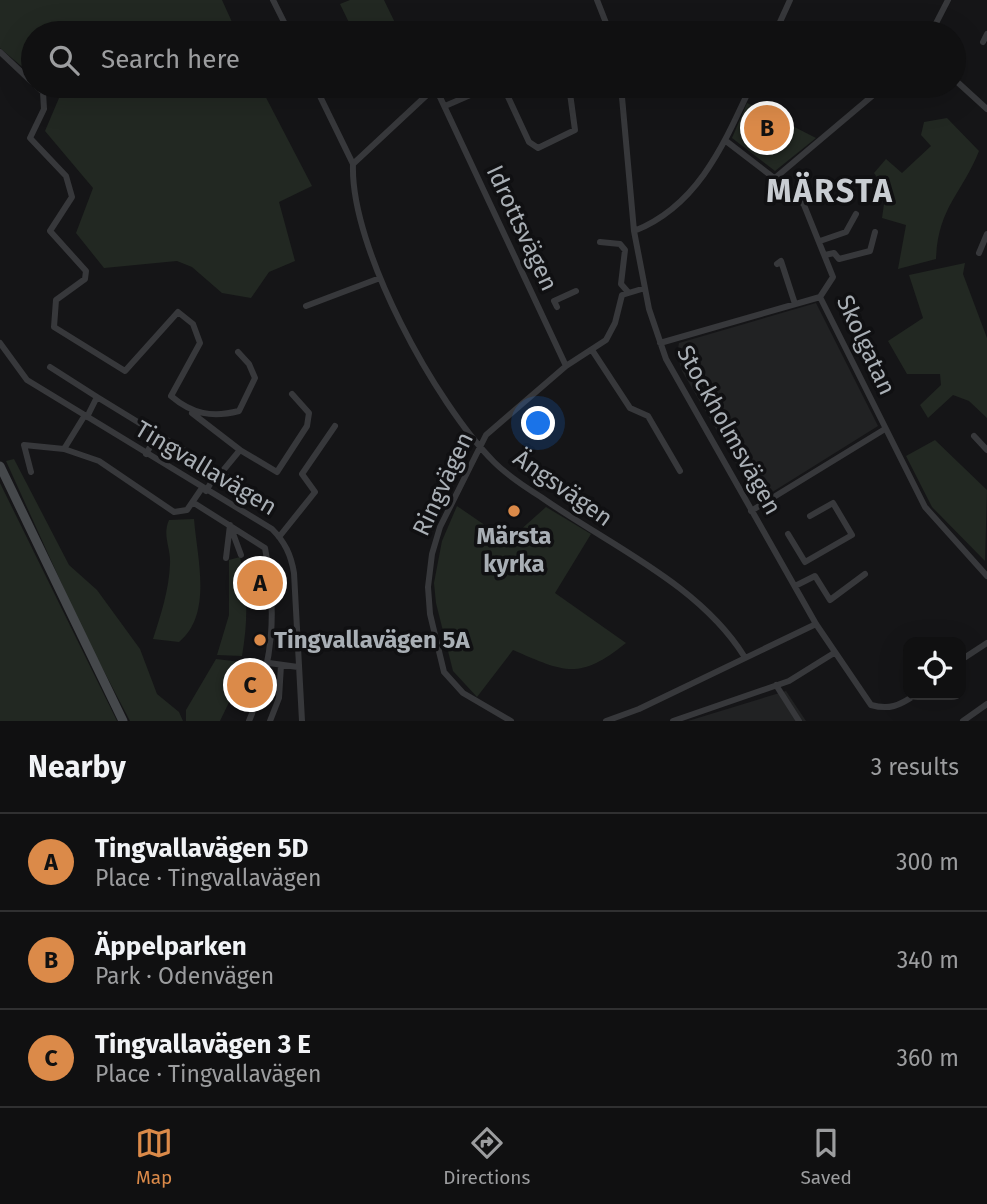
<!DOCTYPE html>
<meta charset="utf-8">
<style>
:root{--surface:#101011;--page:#1e1e1f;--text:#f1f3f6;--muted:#9c9d9f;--line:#303031;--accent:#db8a49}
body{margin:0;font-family:"Fira Sans",sans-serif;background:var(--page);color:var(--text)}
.controls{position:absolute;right:21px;bottom:21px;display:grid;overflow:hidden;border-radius:14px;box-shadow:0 7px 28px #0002}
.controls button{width:63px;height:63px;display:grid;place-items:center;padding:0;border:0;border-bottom:2px solid var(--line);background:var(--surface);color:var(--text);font:35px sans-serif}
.you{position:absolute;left:539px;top:424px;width:24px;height:24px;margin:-18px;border:5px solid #fff;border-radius:50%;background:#1a73e8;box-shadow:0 0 0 10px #1a73e833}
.badge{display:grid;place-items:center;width:46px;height:46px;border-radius:50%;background:var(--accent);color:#111;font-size:23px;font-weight:700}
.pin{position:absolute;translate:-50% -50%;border:4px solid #fff;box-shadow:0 2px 7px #0006}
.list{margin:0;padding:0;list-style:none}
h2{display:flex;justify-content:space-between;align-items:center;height:91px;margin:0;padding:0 28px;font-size:30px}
h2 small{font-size:23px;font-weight:400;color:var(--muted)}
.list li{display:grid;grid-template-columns:46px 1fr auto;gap:21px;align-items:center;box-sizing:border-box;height:98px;padding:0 28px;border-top:2px solid var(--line)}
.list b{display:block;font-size:26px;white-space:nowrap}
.list p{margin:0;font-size:23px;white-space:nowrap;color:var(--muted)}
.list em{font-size:23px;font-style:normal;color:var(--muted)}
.icon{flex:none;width:38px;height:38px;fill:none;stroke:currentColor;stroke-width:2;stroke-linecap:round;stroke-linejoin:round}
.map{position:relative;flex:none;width:987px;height:721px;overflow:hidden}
.search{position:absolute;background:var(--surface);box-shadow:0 7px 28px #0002;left:21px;right:21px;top:21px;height:77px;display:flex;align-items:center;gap:18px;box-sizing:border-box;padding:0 24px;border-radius:38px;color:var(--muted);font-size:26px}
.sheet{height:385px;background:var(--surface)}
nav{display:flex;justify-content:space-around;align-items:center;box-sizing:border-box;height:98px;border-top:2px solid var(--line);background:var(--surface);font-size:19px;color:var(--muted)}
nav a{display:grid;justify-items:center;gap:4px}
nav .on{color:var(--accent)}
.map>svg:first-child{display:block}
.built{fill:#212223}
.green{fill:#222822}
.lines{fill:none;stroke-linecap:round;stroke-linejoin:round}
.minor{stroke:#37383b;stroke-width:6}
.secondary{stroke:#45484b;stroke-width:9}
.poi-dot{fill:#db8a49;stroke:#101012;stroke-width:2.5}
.labels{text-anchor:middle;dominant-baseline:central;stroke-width:7;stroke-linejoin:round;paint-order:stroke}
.street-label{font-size:24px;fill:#a9afb5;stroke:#101012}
.poi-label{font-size:24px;font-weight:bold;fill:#a9afb5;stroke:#101012}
.district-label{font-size:32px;font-weight:bold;letter-spacing:2px;fill:#c9cdd2;stroke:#101012}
</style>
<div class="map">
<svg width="987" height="721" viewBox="0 0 987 721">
<rect width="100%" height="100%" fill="#151517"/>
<path class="built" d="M816,303L878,426L758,501L682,371L677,354L679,343Z
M786,691L806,721H688Z"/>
<path class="green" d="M0,0H222L237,33H33V76L0,48Z
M350,0H384L400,33H354L340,4Z
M44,86H260L312,186L279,202L295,261L269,272L251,298L222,293L192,267L177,261L104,268L76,233L93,188L45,131L59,98Z
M747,103L816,138L775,171L732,138Z
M947,118L979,151C962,194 938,207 936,259L898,269L906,225L882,218L886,190L874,173L886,159L902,173L931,146L921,135L924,122Z
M965,263L963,274L987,338V418L969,401L953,395L928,418L920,405L941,385L940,374H907L888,341L923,318L909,275Z
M935,440L987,490L985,561L932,507L906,456Z
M14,459L69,565L97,590L140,649L157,694L179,712L183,721H130L84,633L6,461Z
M0,483L117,721H118H0Z
M457,506L508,541L546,507L591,534L555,593L626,643C579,681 564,672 513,650L477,697L453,671L436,603L434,583L442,541Z
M194,519C197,558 213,614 179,642L153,639C161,614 169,590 170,564C171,548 162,536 169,520Z
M240,557C248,592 248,621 242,656L217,655L229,615V560Z
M216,659L241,662L232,696L220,721H186V710Z"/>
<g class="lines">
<path class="minor" d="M273,0L285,24
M597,0L610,33
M775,33L790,0
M931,33L948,0
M983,42L987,34
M0,52L33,83
M954,79L987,109
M36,86L43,92L44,109L30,138L66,176L72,197L50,231L86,271L85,279L56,300L54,327L125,371L178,312L193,324L200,343L171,396C192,414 212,418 239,411L255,378L249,364L238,352
M315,86L353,164
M503,86L529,142L538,148L575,130L569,86
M621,86L634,231L649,309L666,359L816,624L871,705C889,710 899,706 915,695
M445,106L491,86
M726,141L796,195L804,205L833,277L820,297
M775,178L884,86
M634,231C698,206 724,144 751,86
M820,241L846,232L856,214
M600,242L620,244L625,250L621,284L628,292
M979,253L987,234
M825,255L834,253L839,259L870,251L875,232
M777,264L781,261L795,304
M820,297L925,507L987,576
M306,306L380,278
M557,307L554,301L576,291
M0,343L27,380L272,529C285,542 291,555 294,573L302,721
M660,343L820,297
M592,350L630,408L648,416L680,471
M566,366L439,95L433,92L428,94L353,164C350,248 436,404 494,462C507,475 525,487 541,497C609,545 699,584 744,656
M50,367L97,397L87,417
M97,397L273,505
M192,413L240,450
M85,415L64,449L99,461L174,512L187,510L202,488
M974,436L987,450
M146,454L157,435
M31,472L24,445L64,449
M221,473L240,450L277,472L307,426L309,413L292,394
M206,491L218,471
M194,503L265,548C277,610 274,662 249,721
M751,511L885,429
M231,528L241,555
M788,534L805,562L852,535L833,503L810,516
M279,537L315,492L302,474L335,426
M226,558L230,525
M795,586L815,576L830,600L865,574
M961,660L987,643
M269,663L298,667
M776,685L799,721
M270,721L279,698L281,665
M511,721L463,693L444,672L430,614L428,587L432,554L440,527L486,435L566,366L606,340L615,323L622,295L645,288
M606,721L639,709L816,624
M673,721L789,681L834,653
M963,721L987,704"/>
<path class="secondary" d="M0,466L123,721"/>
</g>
<g class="poi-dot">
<circle cx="514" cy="511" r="7"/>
<circle cx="260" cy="640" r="7"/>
</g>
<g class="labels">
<g class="street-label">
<text transform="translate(522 228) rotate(65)">Idrottsvägen</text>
<text transform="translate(866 345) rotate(65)">Skolgatan</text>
<text transform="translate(729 430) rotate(61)">Stockholmsvägen</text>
<text transform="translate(206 468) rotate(31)">Tingvallavägen</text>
<text transform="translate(443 484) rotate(-65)">Ringvägen</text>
<text transform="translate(563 488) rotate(35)">Ängsvägen</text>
</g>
<g class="poi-label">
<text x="514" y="536">Märsta<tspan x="514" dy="28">kyrka</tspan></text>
<text x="274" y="640" text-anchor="start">Tingvallavägen 5A</text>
</g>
<g class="district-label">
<text x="830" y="191">MÄRSTA</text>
</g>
</g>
</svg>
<div class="controls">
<button><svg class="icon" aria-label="locate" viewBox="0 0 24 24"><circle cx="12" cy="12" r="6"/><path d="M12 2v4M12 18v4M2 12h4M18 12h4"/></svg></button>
</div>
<div class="you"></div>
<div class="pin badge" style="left:260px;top:583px">A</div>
<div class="pin badge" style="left:767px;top:128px">B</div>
<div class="pin badge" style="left:250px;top:685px">C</div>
<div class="search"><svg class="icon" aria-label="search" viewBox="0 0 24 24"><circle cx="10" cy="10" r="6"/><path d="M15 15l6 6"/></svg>Search here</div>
</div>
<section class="sheet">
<h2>Nearby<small>3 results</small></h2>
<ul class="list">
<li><span class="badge">A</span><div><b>Tingvallavägen 5D</b><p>Place · Tingvallavägen</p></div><em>300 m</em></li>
<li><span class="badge">B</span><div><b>Äppelparken</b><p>Park · Odenvägen</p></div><em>340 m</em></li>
<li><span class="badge">C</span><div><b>Tingvallavägen 3 E</b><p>Place · Tingvallavägen</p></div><em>360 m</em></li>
</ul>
</section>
<nav>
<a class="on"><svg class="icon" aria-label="map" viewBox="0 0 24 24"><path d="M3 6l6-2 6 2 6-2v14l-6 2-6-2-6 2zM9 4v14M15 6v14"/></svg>Map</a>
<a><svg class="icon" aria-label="directions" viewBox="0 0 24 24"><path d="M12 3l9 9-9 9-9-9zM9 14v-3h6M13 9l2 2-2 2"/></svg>Directions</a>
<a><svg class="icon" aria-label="saved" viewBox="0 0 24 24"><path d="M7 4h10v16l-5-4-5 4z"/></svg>Saved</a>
</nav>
